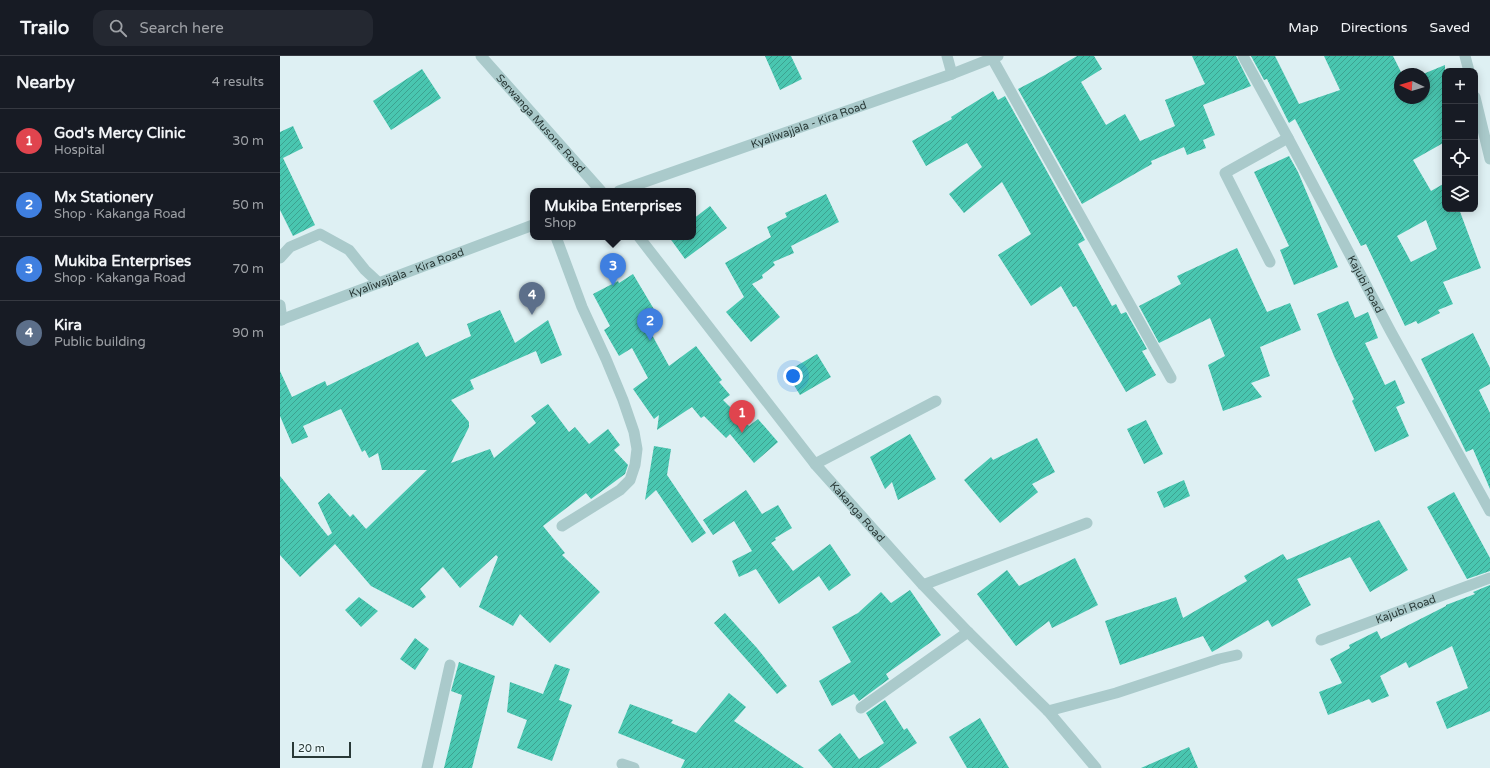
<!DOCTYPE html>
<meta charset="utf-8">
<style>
:root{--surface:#171b24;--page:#242831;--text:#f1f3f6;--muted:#9ea1a6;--line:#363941;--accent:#0f766e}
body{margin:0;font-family:"Varela Round",sans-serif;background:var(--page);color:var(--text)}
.controls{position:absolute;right:12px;top:12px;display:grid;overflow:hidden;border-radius:8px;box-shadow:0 2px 10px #0003}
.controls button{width:36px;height:36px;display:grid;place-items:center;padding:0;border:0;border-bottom:1px solid var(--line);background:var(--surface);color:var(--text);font:20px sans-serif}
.compass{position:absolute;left:1114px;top:12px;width:36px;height:36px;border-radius:50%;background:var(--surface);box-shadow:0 2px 10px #0003;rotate:274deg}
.scale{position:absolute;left:12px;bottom:10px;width:59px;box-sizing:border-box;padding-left:4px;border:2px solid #293937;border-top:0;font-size:11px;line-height:14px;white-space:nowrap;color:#293937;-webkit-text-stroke:3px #ebf8fa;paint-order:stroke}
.you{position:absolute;left:513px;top:320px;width:14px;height:14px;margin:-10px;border:3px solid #fff;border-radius:50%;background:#1a73e8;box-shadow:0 0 0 6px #1a73e833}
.badge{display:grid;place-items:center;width:26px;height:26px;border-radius:50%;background:var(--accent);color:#fff;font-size:13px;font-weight:700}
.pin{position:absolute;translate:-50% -33px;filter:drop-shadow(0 1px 2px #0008)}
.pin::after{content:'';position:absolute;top:21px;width:14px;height:12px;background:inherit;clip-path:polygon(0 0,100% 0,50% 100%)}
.popup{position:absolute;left:250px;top:132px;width:166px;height:52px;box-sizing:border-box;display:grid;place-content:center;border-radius:8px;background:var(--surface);filter:drop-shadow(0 1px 3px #0005);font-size:13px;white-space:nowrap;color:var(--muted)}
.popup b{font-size:15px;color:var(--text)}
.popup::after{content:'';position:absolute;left:50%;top:100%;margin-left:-8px;border:8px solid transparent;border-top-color:var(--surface)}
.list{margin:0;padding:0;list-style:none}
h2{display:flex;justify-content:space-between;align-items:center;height:52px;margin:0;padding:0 16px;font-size:17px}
h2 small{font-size:13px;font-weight:400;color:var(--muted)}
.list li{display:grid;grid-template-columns:26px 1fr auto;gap:12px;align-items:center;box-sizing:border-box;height:64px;padding:0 16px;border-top:1px solid var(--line)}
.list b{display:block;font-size:15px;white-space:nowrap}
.list p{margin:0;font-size:13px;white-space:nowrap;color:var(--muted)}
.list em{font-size:13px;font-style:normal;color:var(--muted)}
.icon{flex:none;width:22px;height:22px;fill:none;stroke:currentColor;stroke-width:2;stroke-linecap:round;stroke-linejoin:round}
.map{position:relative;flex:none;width:1210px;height:712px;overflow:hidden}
header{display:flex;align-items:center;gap:24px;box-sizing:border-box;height:56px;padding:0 20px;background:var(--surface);border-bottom:1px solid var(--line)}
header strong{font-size:19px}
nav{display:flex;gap:22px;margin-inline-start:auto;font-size:14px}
.search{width:280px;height:36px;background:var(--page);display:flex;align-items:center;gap:10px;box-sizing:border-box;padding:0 14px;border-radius:12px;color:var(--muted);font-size:15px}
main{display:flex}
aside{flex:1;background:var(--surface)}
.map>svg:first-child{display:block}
.building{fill:url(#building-hatch);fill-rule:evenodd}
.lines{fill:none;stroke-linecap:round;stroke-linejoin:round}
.service{stroke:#aacacb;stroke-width:11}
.minor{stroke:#aacacb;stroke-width:11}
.tertiary{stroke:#aacacb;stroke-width:11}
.labels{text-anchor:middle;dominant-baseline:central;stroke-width:3.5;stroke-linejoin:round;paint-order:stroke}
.street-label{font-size:11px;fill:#293937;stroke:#ebf8fa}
</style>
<header>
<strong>Trailo</strong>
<div class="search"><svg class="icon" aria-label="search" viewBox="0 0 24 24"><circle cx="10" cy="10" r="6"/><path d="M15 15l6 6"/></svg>Search here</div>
<nav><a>Map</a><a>Directions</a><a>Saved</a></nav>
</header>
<main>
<aside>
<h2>Nearby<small>4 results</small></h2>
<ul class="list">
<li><span class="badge" style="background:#e0444e">1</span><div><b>God's Mercy Clinic</b><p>Hospital</p></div><em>30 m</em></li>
<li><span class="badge" style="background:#3f7fe0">2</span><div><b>Mx Stationery</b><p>Shop · Kakanga Road</p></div><em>50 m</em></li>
<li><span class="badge" style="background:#3f7fe0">3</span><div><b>Mukiba Enterprises</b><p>Shop · Kakanga Road</p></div><em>70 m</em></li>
<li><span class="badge" style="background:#5c6f8a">4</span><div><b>Kira</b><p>Public building</p></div><em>90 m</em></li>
</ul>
</aside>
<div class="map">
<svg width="1210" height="712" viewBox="0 0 1210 712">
<defs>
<pattern id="building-hatch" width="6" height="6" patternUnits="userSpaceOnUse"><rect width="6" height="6" fill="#49c6b0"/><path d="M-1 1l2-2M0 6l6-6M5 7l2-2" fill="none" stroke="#3da290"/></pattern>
</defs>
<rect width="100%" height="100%" fill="#def0f3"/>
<path class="building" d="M485,0H511L522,23L500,34Z
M797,0H814L822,13L801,26L826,69L845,58L860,85L895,70L885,44L925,28L912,0H956L971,30L923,49L935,79L923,84L926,92L907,99L904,91L871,105L872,108L802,148L738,33L765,19Z
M971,0H995L1019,48L1060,34L1044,0H1113L1122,18H1120V42H1144L1143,18L1165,9V86L1133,104L1151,135L1165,127V153H1179L1201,212L1163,226L1173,248L1158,254L1160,257L1138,268L1136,265L1125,270L1086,188L1081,190L1015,63L1009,67L987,23L984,24ZM1146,164L1157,193L1131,206L1117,180Z
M142,13L161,42L111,74L93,45Z
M713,35L718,44L725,40L805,184L798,188L832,250L836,248L841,258L846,256L867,293L862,295L876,319L846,336L796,250L793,251L781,230L751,250L718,199L751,178L722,126L684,157L669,138L702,111L687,87L646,110L632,85L672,63L671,61Z
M13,70L23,92L3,102L35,169L13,180L0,154V76Z
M1009,100L1018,116L1058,211L1014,229L1000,194L1009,190L974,116Z
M546,138L559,166L511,190L514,197L493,206L495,209L482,219L483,222L472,228L500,261L471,286L446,256L464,241L445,207L491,181L487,171L507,161L505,157Z
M430,150L447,172L405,203L389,181H413V163Z
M957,192L987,256L1010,247L1021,274L980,291L990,320L971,327L982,341L943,355L928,309L945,300L930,262L879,287L859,250L901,228L897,220Z
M353,218L378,260L365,266L389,310L416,290L442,324L439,326L450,339L443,344L469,370L478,363L498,386L474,407L450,378L446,382L424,360L421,362L412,351L377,374L379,359L374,363L353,333L368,322L352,292L339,300L324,274L330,270L313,238L338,225L339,227Z
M1068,245L1075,262L1088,256L1098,282L1085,287L1105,329L1115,324L1125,347L1116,351L1129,380L1095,396L1072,345L1074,343L1054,300L1037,258Z
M220,254L235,287L268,264L282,299L261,308L256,295L190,324L194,333L171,344L189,366V371L171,407L210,393L214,402L256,367L251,360L268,348L289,376L295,371L309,388L328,373L340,389L334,394L348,409L345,418L311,443L306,437L263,470L285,497L282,499L320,536L270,587L240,558L233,570L199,551L218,501L216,499L180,532L163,511L140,533L146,541L133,552L91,530L55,488L20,521L0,499V420L48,480L52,477L38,447L49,437L70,461L73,458L86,473L147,414H102L98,397L89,402L85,394L82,396L61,353L23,370L28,381L12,388L0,360V315L12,341L45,325L47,330L138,286L146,301L191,280L187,268Z
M1193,277L1210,312V328L1199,334L1210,357V433L1193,393L1186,396L1141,303Z
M537,298L551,321L520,339L506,316Z
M866,364L883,398L864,408L847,373Z
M630,378L656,423L618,444L612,426L605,433L590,401Z
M757,382L775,416L752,428L758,436L720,467L684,424L711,401L713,404Z
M374,390L391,393L387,419L426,477L412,487L376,434L365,444Z
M904,424L910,440L884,452L877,436Z
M466,434L482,458L498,449L512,472L495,482L496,484L491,487L513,515L550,488L571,519L549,535L539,520L499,548L476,513L459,521L452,505L472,495L454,465L433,479L423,464Z
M1174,436L1210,502V515L1187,523L1147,451Z
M1099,464L1128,514L1090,536L1070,501L1017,523L1031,549L992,571L988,564L932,596L923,580L840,609L825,565L896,541L903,562L967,525L964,520L1003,498L1007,504Z
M795,502L818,549L772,572L769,565L736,590L697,538L727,514L739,530Z
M1210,529V655L1167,673L1156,646L1188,632L1172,590L1129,612L1126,606L1100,620L1109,640L1092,647L1089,643L1048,659L1039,636L1062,627L1050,603L1070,592L1069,589L1097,575L1101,583L1166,550V549L1195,538L1193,536Z
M630,534L661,579L606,618L609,623L579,645L574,638L552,650L539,625L571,606L552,571L578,557L601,536L611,547Z
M79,541L98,555L81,571L65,554Z
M445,557L477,592L507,630L497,638L434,567Z
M135,582L149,593L135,614L120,603Z
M179,606L215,620L192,712H164L182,639L171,635Z
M275,608L290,613L279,644L292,649L272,705L237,692L247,664L227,656L230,626L263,638Z
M449,637L466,651L454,665L524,712H401L405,704L338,677L350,648L393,664L391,667L416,677Z
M605,644L624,674L627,672L637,687L599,712H553L538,694L560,677L579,703L604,687L586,657Z
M700,662L729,712H687L669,681Z
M909,691L918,712H861Z"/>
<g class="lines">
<path class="service" d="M0,202L10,191L40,178L69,194L85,214L99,227
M990,206L945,117L1008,82
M0,249L2,264"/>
<g class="minor">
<path id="s1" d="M201,0L321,135"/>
<path d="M667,0L672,18"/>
<path id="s2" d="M963,0L1008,82L1111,276L1210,455"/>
<path d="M1185,0L1189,15"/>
<path d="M712,2L891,322"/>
<path d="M1195,41L1210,103"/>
<path d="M276,181L302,251L326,303L343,344L354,376L357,393L355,409L350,424L340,434L282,470"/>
<path id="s3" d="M359,181L535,408L643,529L688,576L768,655L816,712"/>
<path d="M535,408L656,345"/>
<path d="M643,529L807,467"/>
<path id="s4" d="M1041,584L1210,522"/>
<path d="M581,652L688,576"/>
<path d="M768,655L836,637L939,603L957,599"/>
<path d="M342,708L354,712"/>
<path d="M147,712L170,609"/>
</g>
<g class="tertiary">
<path id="s5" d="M339,135L672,18L718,0"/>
<path id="s6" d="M0,264L253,169"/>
</g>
</g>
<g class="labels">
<g class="street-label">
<text stroke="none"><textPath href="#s1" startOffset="90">Serwanga Musone Road</textPath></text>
<text stroke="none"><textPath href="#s5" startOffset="201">Kyaliwajjala - Kira Road</textPath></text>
<text stroke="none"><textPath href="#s6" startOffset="135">Kyaliwajjala - Kira Road</textPath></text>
<text stroke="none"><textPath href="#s2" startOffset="259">Kajubi Road</textPath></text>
<text stroke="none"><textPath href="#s3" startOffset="351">Kakanga Road</textPath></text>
<text stroke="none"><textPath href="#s4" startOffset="90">Kajubi Road</textPath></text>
</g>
</g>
</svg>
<div class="controls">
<button>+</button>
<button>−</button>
<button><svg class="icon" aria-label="locate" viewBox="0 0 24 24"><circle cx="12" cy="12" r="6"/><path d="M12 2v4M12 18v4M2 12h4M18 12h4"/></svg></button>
<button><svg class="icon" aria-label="layers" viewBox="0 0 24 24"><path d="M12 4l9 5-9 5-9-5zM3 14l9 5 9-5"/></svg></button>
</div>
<svg class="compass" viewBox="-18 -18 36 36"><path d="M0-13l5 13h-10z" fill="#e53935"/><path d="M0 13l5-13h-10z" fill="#9ea1a6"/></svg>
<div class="scale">20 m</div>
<div class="you"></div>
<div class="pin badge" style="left:462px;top:377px;background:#e0444e">1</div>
<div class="pin badge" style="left:370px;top:285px;background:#3f7fe0">2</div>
<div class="pin badge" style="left:333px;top:230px;background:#3f7fe0">3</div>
<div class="popup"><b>Mukiba Enterprises</b>Shop</div>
<div class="pin badge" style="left:252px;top:259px;background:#5c6f8a">4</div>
</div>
</main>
